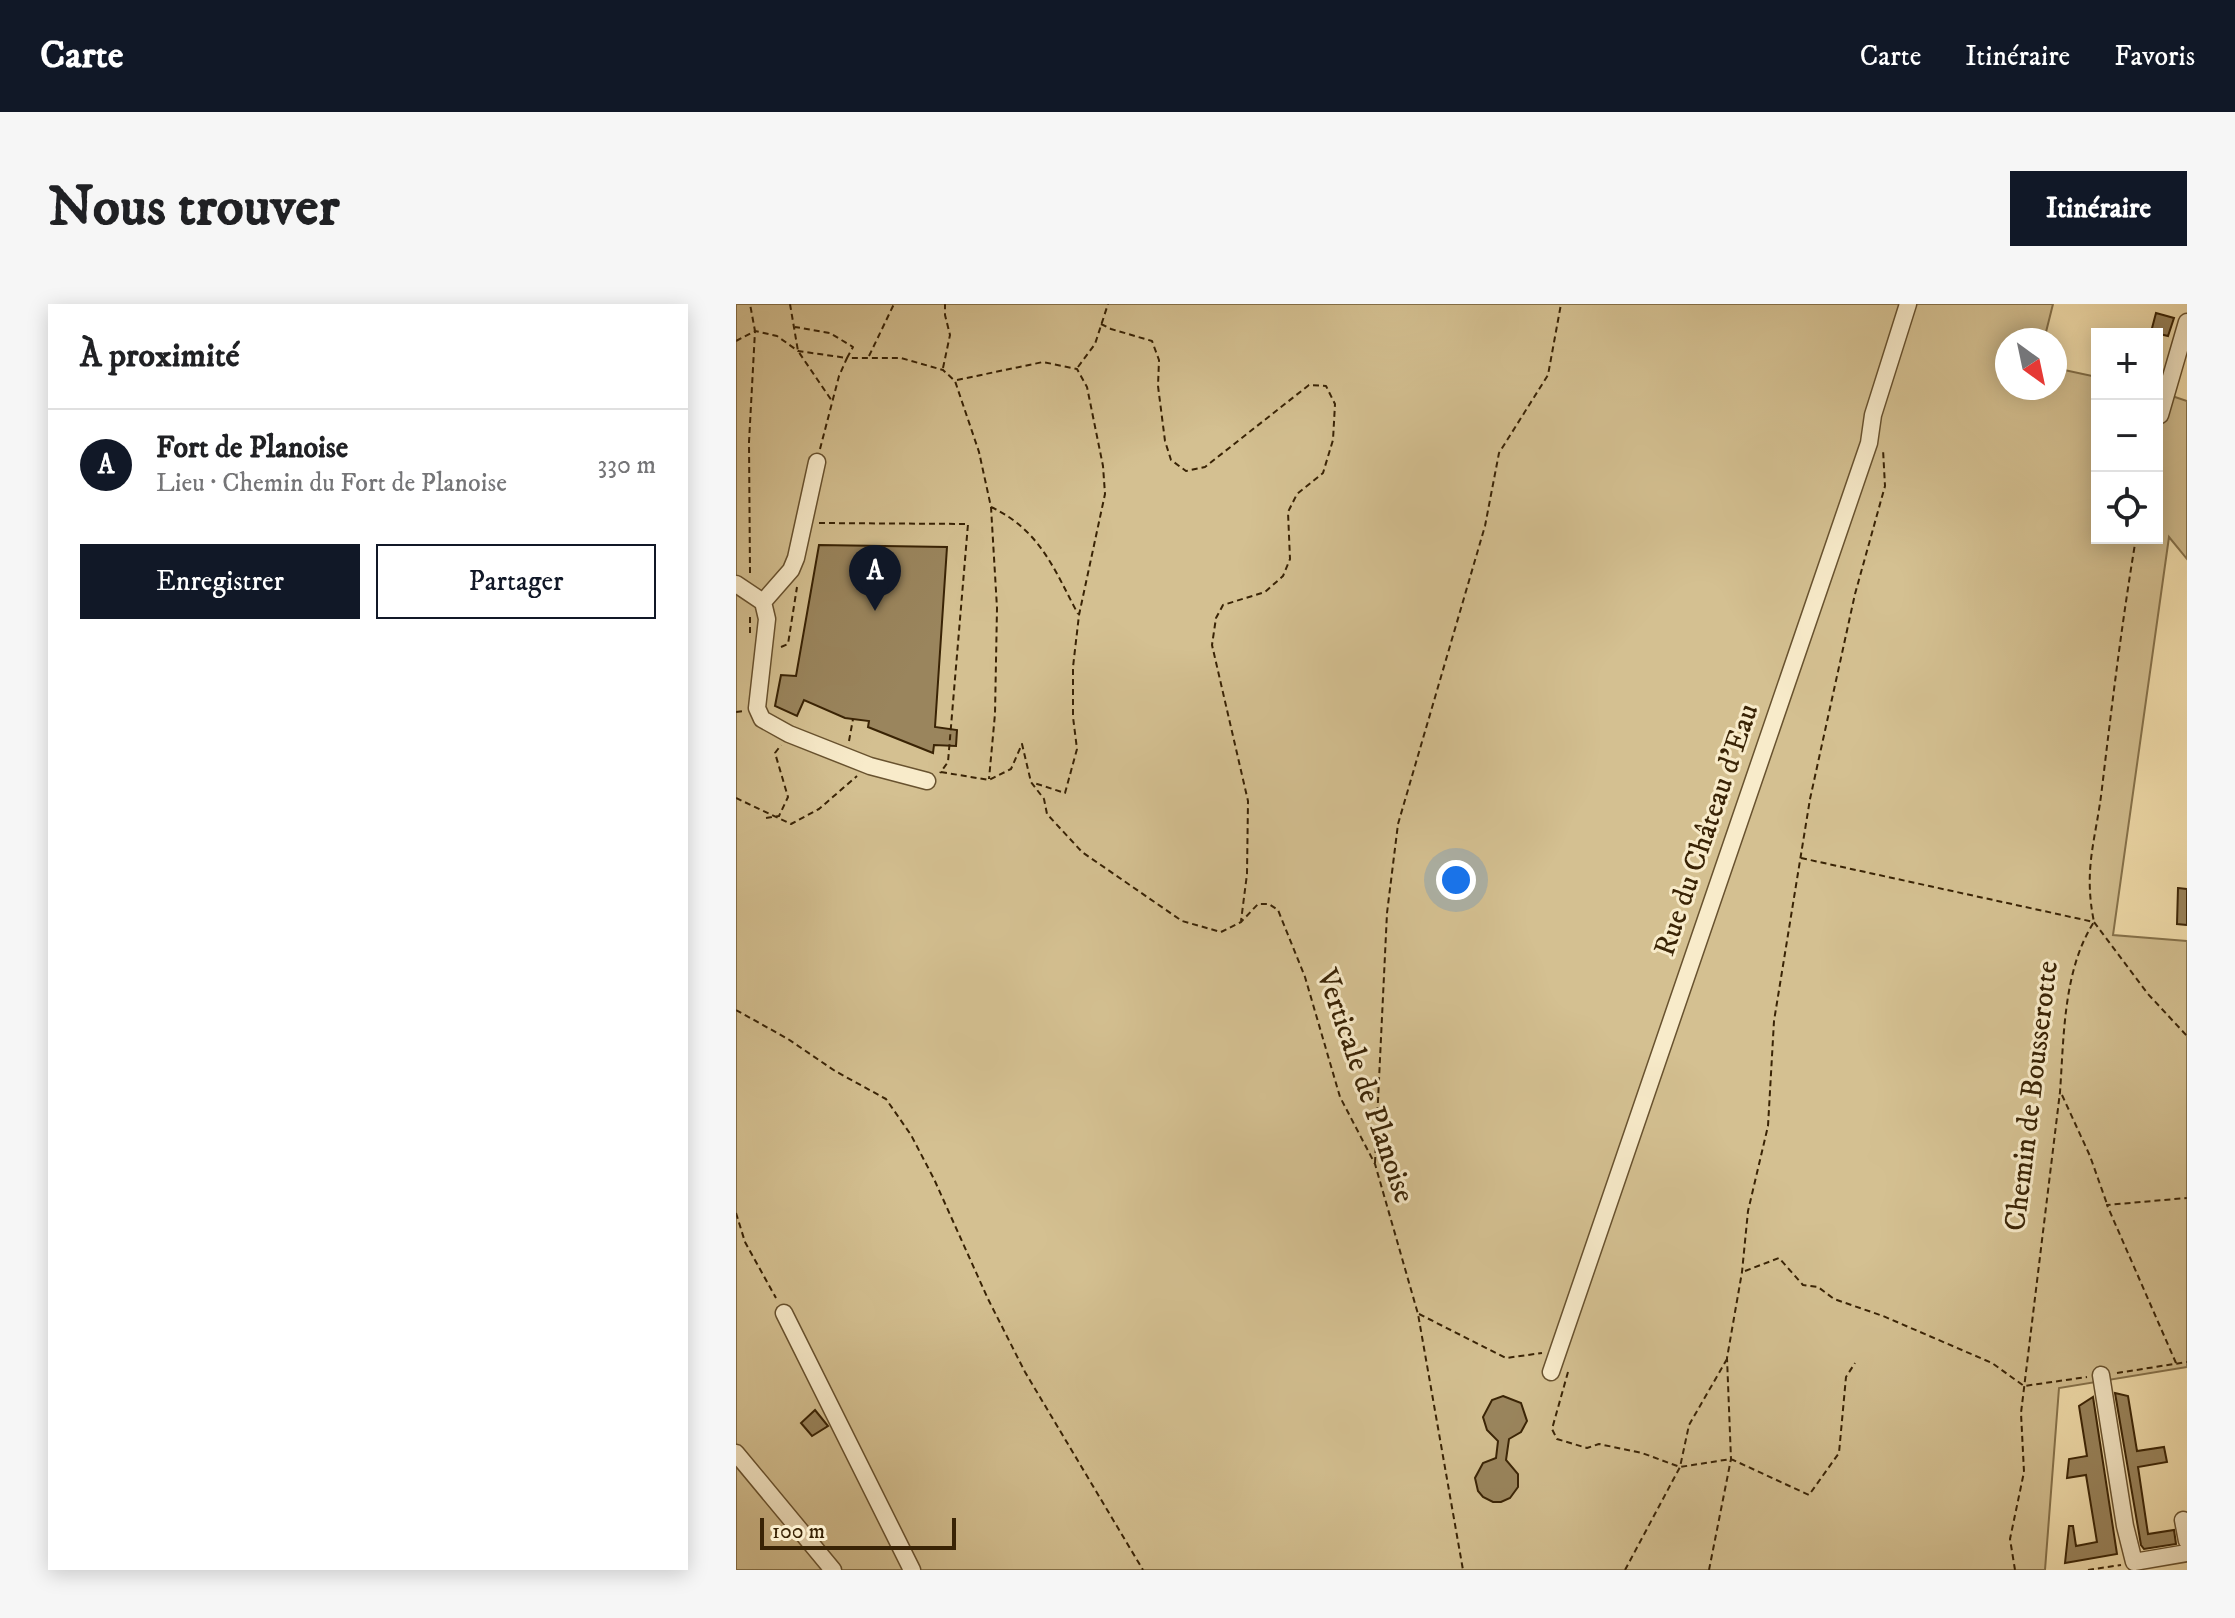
<!DOCTYPE html>
<html lang="fr">
<meta charset="utf-8">
<style>
:root{--surface:#fff;--page:#f6f6f6;--text:#202124;--muted:#757577;--line:#e0e0e0;--accent:#111827}
body{margin:0;font-family:"IM FELL DW Pica",serif;background:var(--page);color:var(--text)}
.controls{position:absolute;right:24px;top:24px;display:grid;overflow:hidden;border-radius:0px;box-shadow:0 4px 20px #0003}
.controls button{width:72px;height:72px;display:grid;place-items:center;padding:0;border:0;border-bottom:2px solid var(--line);background:var(--surface);color:var(--text);font:40px sans-serif}
.compass{position:absolute;left:1259px;top:24px;width:72px;height:72px;border-radius:50%;background:var(--surface);box-shadow:0 4px 20px #0003;rotate:147deg}
.scale{position:absolute;left:24px;bottom:20px;width:196px;box-sizing:border-box;padding-left:8px;border:4px solid #392305;border-top:0;font-size:22px;line-height:28px;white-space:nowrap;color:#392305;-webkit-text-stroke:6px #f8ebca;paint-order:stroke}
.you{position:absolute;left:720px;top:576px;width:28px;height:28px;margin:-20px;border:6px solid #fff;border-radius:50%;background:#1a73e8;box-shadow:0 0 0 12px #1a73e833}
.badge{display:grid;place-items:center;width:52px;height:52px;border-radius:50%;background:var(--accent);color:#fff;font-size:26px;font-weight:700}
.pin{position:absolute;translate:-50% -66px;filter:drop-shadow(0 2px 4px #0008)}
.pin::after{content:'';position:absolute;top:42px;width:28px;height:24px;background:inherit;clip-path:polygon(0 0,100% 0,50% 100%)}
.list{margin:0;padding:0;list-style:none}
h2{display:flex;justify-content:space-between;align-items:center;height:104px;margin:0;padding:0 32px;font-size:34px}
h2 small{font-size:26px;font-weight:400;color:var(--muted)}
.list li{display:grid;grid-template-columns:52px 1fr auto;gap:24px;align-items:center;box-sizing:border-box;height:112px;padding:0 32px;border-top:2px solid var(--line)}
.list b{display:block;font-size:30px;white-space:nowrap}
.list p{margin:0;font-size:26px;white-space:nowrap;color:var(--muted)}
.list em{font-size:26px;font-style:normal;color:var(--muted)}
.actions{display:flex;gap:16px;padding:24px 32px}
.actions a{flex:1;padding:18px 0;border:2px solid var(--accent);border-radius:0px;text-align:center;font-size:28px;color:var(--accent)}
.actions .main{background:var(--accent);color:#fff}
.icon{flex:none;width:44px;height:44px;fill:none;stroke:currentColor;stroke-width:2;stroke-linecap:round;stroke-linejoin:round}
.map{position:relative;flex:none;width:1451px;height:1266px;overflow:hidden;border-radius:0px}
header{display:flex;align-items:center;gap:48px;box-sizing:border-box;height:112px;padding:0 40px;background:var(--accent);color:#fff}
header strong{font-size:38px}
nav{display:flex;gap:44px;margin-inline-start:auto;font-size:28px}
.intro{display:flex;align-items:center;justify-content:space-between;box-sizing:border-box;height:192px;padding:0 48px}
h1{margin:0;font-size:56px}
.button{padding:20px 36px;border-radius:0px;background:var(--accent);color:#fff;font-size:28px;font-weight:700}
main{display:flex;gap:48px;padding:0 48px}
aside{flex:1;background:var(--surface);border-radius:0px;box-shadow:0 4px 20px #0003}
.map>svg:first-child{display:block}
.green{fill:#d4c091;stroke:#86724b;stroke-width:2}
.building{fill:#9a855d;stroke:#392305;stroke-width:2}
.lines{fill:none;stroke-linecap:round;stroke-linejoin:round}
.minor-casing{stroke:#68522f;stroke-width:19}
.path{stroke:#392305;stroke-width:2;stroke-dasharray:6 4;stroke-linecap:butt}
.minor{stroke:#f8ebca;stroke-width:16}
.labels{text-anchor:middle;dominant-baseline:central;stroke-width:6;stroke-linejoin:round;paint-order:stroke}
.street-label{font-size:30px;fill:#392305;stroke:#f8ebca}
</style>
<header>
<strong>Carte</strong>
<nav><a>Carte</a><a>Itinéraire</a><a>Favoris</a></nav>
</header>
<div class="intro"><h1>Nous trouver</h1><a class="button">Itinéraire</a></div>
<main>
<aside>
<h2>À proximité<small></small></h2>
<ul class="list">
<li><span class="badge">A</span><div><b>Fort de Planoise</b><p>Lieu · Chemin du Fort de Planoise</p></div><em>330 m</em></li>
</ul>
<div class="actions"><a class="main">Enregistrer</a><a>Partager</a></div>
</aside>
<div class="map">
<svg width="1451" height="1266" viewBox="0 0 1451 1266">
<rect width="100%" height="100%" fill="#f4e0ae"/>
<filter id="stains"><feTurbulence type="fractalNoise" baseFrequency=".0025" numOctaves="4"/><feColorMatrix values="0 0 0 0 .2 0 0 0 0 .09 0 0 0 0 .02 0 0 0 .5 -.17"/></filter>
<radialGradient id="worn" r=".72"><stop offset=".6" stop-color="#630" stop-opacity="0"/><stop offset="1" stop-color="#630" stop-opacity=".3"/></radialGradient>
<path class="green" d="M0,0H1317L1308,36H1271V84H1319V64L1361,73V234H1421V87L1451,97V255L1433,233L1377,631L1451,637V1063L1323,1084L1309,1266H0Z"/>
<path class="building" d="M1420,9L1438,14L1432,32L1415,28Z
M83,241L211,243L199,423L221,426L220,442L198,441L197,449L132,423L133,417L109,414L68,396L61,412L39,402L45,371L60,372Z
M1442,584L1451,585V621L1441,620Z
M1379,1089L1392,1092L1401,1147L1428,1143L1431,1158L1402,1163L1412,1230L1438,1226L1440,1240L1408,1245L1405,1241Z
M767,1092L785,1099L791,1117L785,1128L773,1135L770,1156L782,1170V1183L774,1194L765,1198H757L747,1193L742,1187L739,1174L747,1159L760,1154L762,1137L751,1126L747,1113L756,1096Z
M1357,1093L1381,1250L1329,1259L1333,1222H1337L1340,1242L1361,1238L1350,1171L1331,1174L1333,1155L1351,1152L1343,1102Z
M79,1106L92,1122L76,1132L65,1119Z"/>
<g class="lines">
<defs>
<path id="minor" d="M1424,111L1451,18
M0,280L27,298L31,315L21,404L26,415L53,430L134,462L191,477
M27,298L55,266L60,254L81,158
M48,1009L176,1266
M815,1068L1133,139L1137,111L1172,0
M1365,1071L1389,1222L1398,1258L1451,1249
M0,1149L97,1266
M1447,1216L1451,1237"/>
</defs>
<use href="#minor" class="minor-casing"/>
<path class="path" d="M54,0L62,47L96,97
M365,20L375,25L416,37L423,56L422,82L429,137L435,156L450,167L469,163L573,81L590,82L599,100L597,136L587,169L561,190L552,208L554,255L547,272L529,288L487,301L480,314L476,341L512,497L511,570L505,617
M0,37L19,27L14,0
M133,52L158,0
M342,63L359,40L372,0
M207,64L214,31L209,11V0
M221,76L307,58L341,65L351,83L367,162L369,190L343,311L337,363V413L341,445L329,489L298,479
M84,145L103,72L111,54H165L207,66L219,77L243,148L255,203L261,304L259,410L253,475
M255,203C304,226 318,265 342,310
M83,219L232,220L212,458L204,469
M14,269L13,138L19,27L41,32L62,47L111,54L117,43L94,29L59,23
M14,329V311
M45,343L52,340L61,283
M0,408L8,407
M113,437L117,415
M205,468L253,476L275,465L286,440L295,478L308,495L311,510L346,548L446,617L485,628L505,618L522,600H533L542,606L569,673L604,793L639,860L682,1010L727,1266
M0,494L55,520L83,505L121,472
M30,514L43,512L52,493L39,449L45,441
M1065,554L1358,618L1412,690L1451,732
M0,706L52,735L99,767L150,795L175,831L198,875L252,995L289,1068L407,1266
M1326,791L1354,852L1371,900
M639,859L651,609L662,520L749,222L763,149L812,71L825,0
M0,909L9,938L40,994
M1009,967L1043,954L1067,981L1082,983L1098,995L1147,1012L1256,1059L1288,1082L1351,1073
M683,1010L770,1054L806,1049
M1440,1059L1371,901L1451,894
M832,1068L816,1125L821,1135L851,1144L863,1140L906,1149L944,1163L995,1155L1073,1191L1103,1149L1110,1073L1119,1059
M1381,1069L1451,1058
M889,1266L944,1163L953,1121L991,1055
M973,1266L995,1155L991,1054L1006,968L1012,907L1032,822L1038,717L1074,495L1119,290L1149,182L1147,145
M1279,1266L1274,1235L1288,1168L1285,1109L1324,788C1328,733 1327,666 1358,618C1347,564 1360,536 1366,484C1376,400 1386,317 1400,234
M1352,1266L1385,1261"/>
<use href="#minor" class="minor"/>
</g>
<g class="labels">
<g class="street-label">
<text transform="translate(971 526) rotate(-71)">Rue du Château d'Eau</text>
<text transform="translate(629 782) rotate(71)">Verticale de Planoise</text>
<text transform="translate(1296 792) rotate(-83)">Chemin de Bousserotte</text>
</g>
</g>
<rect width="100%" height="100%" filter="url(#stains)"/>
<rect width="100%" height="100%" fill="url(#worn)"/>
</svg>
<div class="controls">
<button>+</button>
<button>−</button>
<button><svg class="icon" aria-label="locate" viewBox="0 0 24 24"><circle cx="12" cy="12" r="6"/><path d="M12 2v4M12 18v4M2 12h4M18 12h4"/></svg></button>
</div>
<svg class="compass" viewBox="-18 -18 36 36"><path d="M0-13l5 13h-10z" fill="#e53935"/><path d="M0 13l5-13h-10z" fill="#757577"/></svg>
<div class="scale">100 m</div>
<div class="you"></div>
<div class="pin badge" style="left:139px;top:307px">A</div>
</div>
</main>
